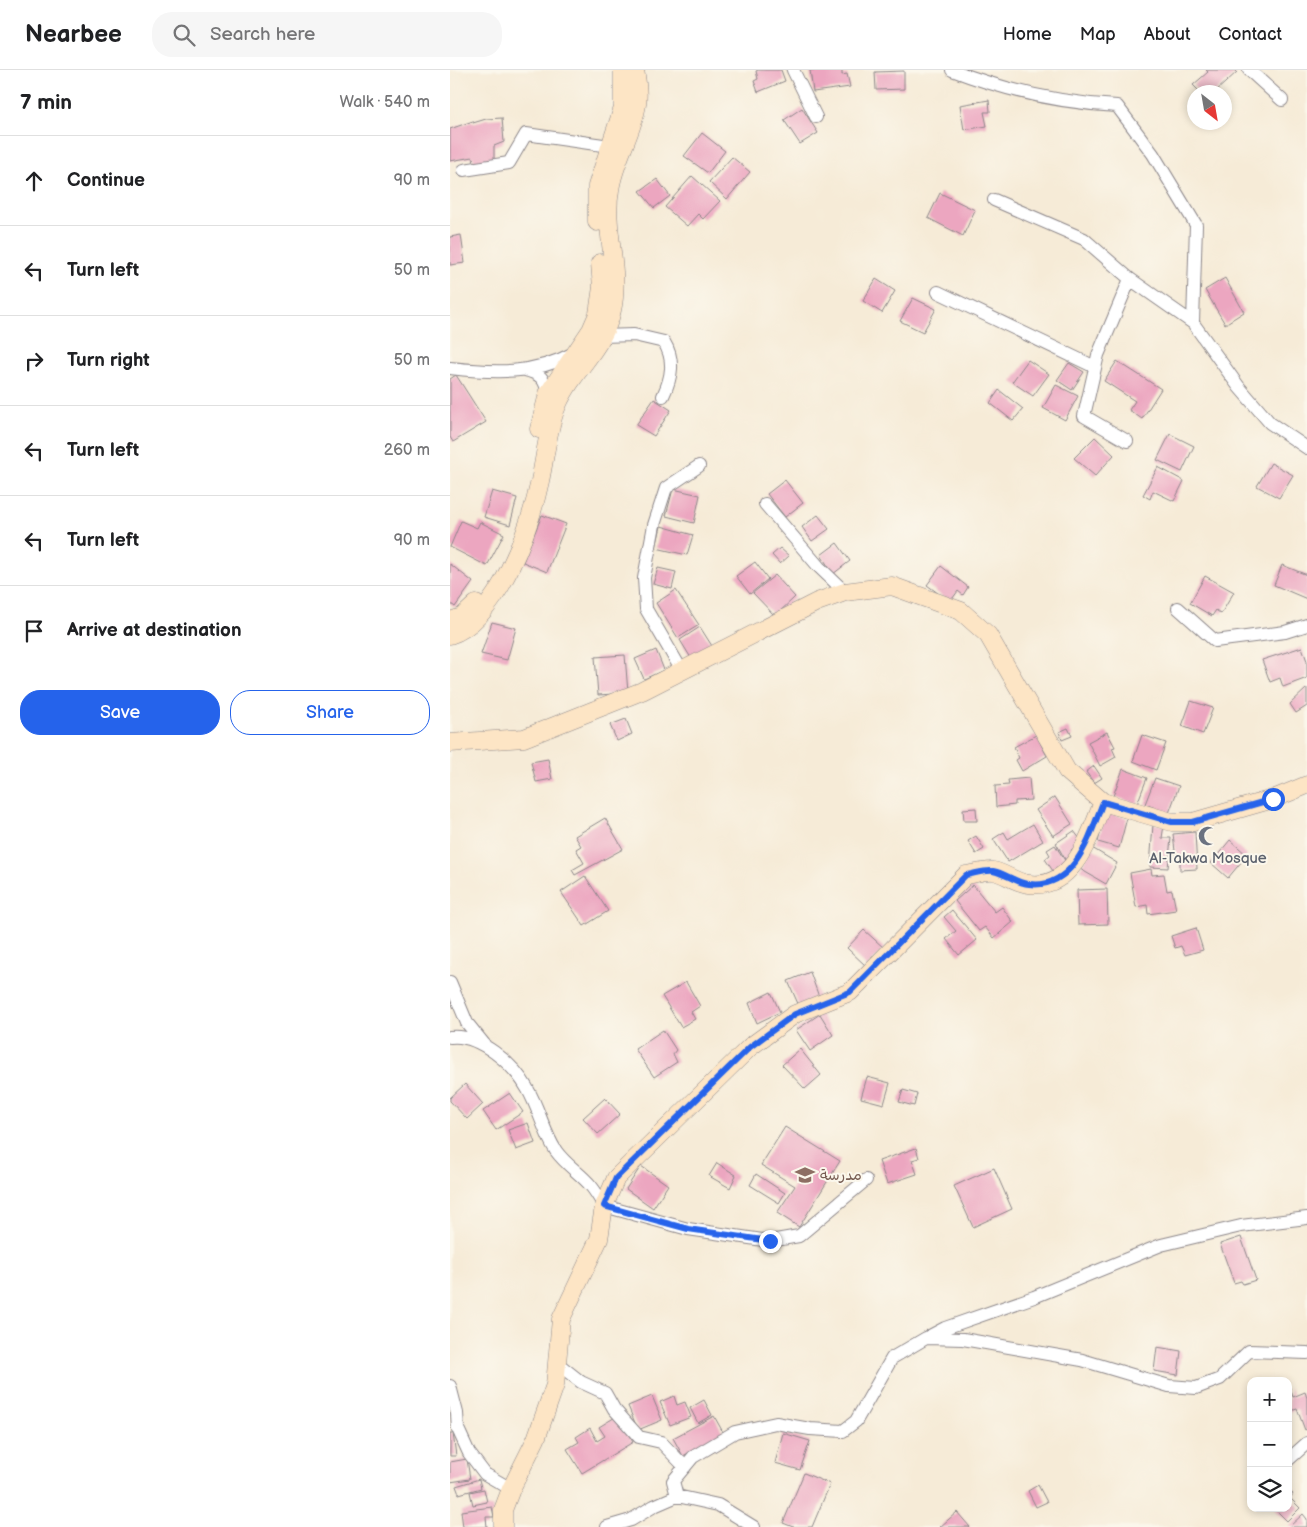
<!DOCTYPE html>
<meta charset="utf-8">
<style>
:root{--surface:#fff;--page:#f6f6f6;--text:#202124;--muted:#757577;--line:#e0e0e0;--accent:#2563eb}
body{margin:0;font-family:"Balsamiq Sans","Playpen Sans Arabic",sans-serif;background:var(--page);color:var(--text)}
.controls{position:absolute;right:15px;bottom:15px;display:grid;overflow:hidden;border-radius:10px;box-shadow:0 2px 8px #0003}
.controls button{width:45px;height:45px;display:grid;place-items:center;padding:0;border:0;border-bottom:1px solid var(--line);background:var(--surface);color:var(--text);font:25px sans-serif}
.compass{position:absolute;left:737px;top:15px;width:45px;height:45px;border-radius:50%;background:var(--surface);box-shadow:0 2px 8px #0003;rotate:149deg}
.stop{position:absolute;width:15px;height:15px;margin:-11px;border:4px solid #2563eb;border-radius:50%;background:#fff}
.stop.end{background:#2563eb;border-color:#fff;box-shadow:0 1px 5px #0008}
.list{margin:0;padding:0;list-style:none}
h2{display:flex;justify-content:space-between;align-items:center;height:65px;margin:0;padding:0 20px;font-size:21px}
h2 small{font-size:16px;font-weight:400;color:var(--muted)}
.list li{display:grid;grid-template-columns:32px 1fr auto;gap:15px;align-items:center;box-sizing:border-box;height:90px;padding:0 20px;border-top:1px solid var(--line)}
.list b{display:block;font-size:19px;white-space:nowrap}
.list em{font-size:16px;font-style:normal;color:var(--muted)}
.actions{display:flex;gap:10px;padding:15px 20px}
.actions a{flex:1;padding:11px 0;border:1px solid var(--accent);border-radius:20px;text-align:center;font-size:18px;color:var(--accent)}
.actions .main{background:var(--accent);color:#fff}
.icon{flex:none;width:28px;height:28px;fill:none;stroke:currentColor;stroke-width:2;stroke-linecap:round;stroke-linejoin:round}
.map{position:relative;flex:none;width:857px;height:1457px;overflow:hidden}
header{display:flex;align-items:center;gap:30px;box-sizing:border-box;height:70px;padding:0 25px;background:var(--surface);border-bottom:1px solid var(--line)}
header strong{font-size:24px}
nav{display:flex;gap:28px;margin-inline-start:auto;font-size:18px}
.search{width:350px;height:45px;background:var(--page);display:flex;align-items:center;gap:12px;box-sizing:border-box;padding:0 18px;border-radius:20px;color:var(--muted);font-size:19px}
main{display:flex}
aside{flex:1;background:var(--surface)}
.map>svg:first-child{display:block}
.building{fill:#eca6c0}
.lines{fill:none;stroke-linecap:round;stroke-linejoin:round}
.street-casing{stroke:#8c8689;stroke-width:14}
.secondary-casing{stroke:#8c8689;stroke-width:19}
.street{stroke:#fff;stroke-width:12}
.secondary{stroke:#fde5c5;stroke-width:18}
.route{stroke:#2563eb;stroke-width:6}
.labels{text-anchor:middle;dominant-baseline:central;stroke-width:4;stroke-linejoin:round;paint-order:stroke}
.worship-label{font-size:15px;fill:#5b616d;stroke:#fbf7ec}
.education-label{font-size:15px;fill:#785e54;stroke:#fbf7ec;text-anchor:start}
</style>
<header>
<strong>Nearbee</strong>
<div class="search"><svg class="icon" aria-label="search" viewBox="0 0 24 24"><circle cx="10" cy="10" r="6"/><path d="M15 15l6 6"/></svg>Search here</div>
<nav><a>Home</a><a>Map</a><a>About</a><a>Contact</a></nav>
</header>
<main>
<aside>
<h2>7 min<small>Walk · 540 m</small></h2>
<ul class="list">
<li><svg class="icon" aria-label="ahead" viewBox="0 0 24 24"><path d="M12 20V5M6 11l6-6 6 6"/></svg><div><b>Continue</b></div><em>90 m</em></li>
<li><svg class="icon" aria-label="left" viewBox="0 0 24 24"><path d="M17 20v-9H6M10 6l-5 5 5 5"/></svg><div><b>Turn left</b></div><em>50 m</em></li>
<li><svg class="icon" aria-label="right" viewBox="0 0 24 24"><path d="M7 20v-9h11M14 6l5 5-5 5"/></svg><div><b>Turn right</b></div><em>50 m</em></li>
<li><svg class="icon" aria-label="left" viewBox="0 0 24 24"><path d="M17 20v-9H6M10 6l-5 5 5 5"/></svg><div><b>Turn left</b></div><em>260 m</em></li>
<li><svg class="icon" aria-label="left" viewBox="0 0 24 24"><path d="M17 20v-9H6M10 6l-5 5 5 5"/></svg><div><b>Turn left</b></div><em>90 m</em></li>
<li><svg class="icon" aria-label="arrive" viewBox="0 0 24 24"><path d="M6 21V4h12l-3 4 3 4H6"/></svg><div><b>Arrive at destination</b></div></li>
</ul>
<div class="actions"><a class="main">Save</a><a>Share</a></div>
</aside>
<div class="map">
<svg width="857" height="1457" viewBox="0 0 857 1457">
<rect width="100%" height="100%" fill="#fbf7ec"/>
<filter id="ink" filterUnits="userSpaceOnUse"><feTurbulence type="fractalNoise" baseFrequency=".02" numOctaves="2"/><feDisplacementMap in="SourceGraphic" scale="10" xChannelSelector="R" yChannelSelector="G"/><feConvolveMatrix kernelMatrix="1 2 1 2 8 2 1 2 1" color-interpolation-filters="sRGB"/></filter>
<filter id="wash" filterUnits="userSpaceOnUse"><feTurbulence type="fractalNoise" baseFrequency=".0096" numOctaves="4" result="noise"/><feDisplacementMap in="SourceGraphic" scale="20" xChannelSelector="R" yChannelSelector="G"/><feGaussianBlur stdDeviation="1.12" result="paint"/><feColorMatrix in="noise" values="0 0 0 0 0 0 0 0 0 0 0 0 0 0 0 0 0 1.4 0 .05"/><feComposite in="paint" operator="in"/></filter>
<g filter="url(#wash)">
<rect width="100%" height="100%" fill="#f6ebd7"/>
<g id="blocks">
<path class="building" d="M308,0H331L335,11L308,22L304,11L308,9L306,1Z
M360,0H392V5L397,4L400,17L363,22Z
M756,0H785L787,2L765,22H750L743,15L758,2Z
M454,1V19L426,20L425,2Z
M539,30L540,42H534L537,56L514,60L510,35Z
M352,38L368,63L350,74L334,50Z
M52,48L54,72L44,76V89L37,92H24L23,87L0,91V59L23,51V53L36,49Z
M252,63L275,81L258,103L234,86Z
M282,87L300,102L277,129L259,112Z
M242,106L270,131L253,149L248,144L237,156L215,137Z
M207,109L220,126L204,138L190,121Z
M490,123L525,140L513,166L478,148Z
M11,165L15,193L0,195V167Z
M775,208L794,242L775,254L755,220Z
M426,209L445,221L432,243L413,231Z
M463,228L486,239L473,262L450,251Z
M578,290L599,304L583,326L562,312Z
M667,291L711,319L692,349L679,340L685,331L654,311Z
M619,293L634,302L622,320L607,310Z
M6,305L36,352L3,372L0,367V309Z
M606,315L628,326L615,350L593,338Z
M549,320L573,339L563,351L540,333Z
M204,329L221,340L204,366L186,355Z
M720,364L744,376L732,402L707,390Z
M645,367L664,385L645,406L624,388Z
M821,393L843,405L829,428L807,416Z
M708,397L734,411L724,431L703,421L700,429L693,425Z
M335,410L353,433L335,447L317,424Z
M223,419L250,425L244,453L216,446Z
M42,421L67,428L60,455L34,447Z
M92,445L116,454L97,502L73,492Z
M368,445L379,459L362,471L352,457Z
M11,451L27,458L30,452L54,464L37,496L0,477Z
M211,456L243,465L237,485L206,478Z
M387,473L400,491L383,504L371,485Z
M330,478L339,486L330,494L322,485Z
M305,492L318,509L300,524L286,506Z
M0,494L23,512L5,537L0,533Z
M832,495L857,505V529L824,515Z
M491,496L518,517L513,525L508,521L500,532L477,515Z
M208,498L226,502L222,519L203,514Z
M325,505L345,527L325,546L303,523Z
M755,506L784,522L771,544L766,540L762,546L740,533Z
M226,520L249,555L228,568L206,533Z
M42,552L66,558L57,590L31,584Z
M250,557L262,576L241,588L230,570Z
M852,577L857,591V608L833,617L830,608L820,612L812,590Z
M206,580L214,600L194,609L185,589Z
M175,585L178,623L148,625L145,587Z
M857,618V636L846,643L840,634Z
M741,631L763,638L753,664L732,656Z
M176,649L182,664L167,671L160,655Z
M618,658L622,666L612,670L609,662Z
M657,662L665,677L662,678L666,687L650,696L638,672Z
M586,665L597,686L572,701L566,690L569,688L564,677Z
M692,665L716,673L706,700L683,691Z
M98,689L102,709L86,712L81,692Z
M644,696L652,708L644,713L636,702Z
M673,699L697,708L687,734L663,726Z
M579,708L581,730L565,731V735L546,737L545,716L559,715L558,710Z
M705,708L729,716L719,743L695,734Z
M605,727L622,754L603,766L586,740Z
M526,738L527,751H514L513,739Z
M656,742L677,748L669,778L648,772Z
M155,748L173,779L125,805L122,800L134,793L126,779L131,776L125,766Z
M583,754L593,771L558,792L543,769L554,762L558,769Z
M703,754L714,755L712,768H721L718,798L700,797Z
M624,761L633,773L621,780L624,786L616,791L606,773Z
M745,762L747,799L730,800V789L726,790L723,764Z
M526,766L534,779L526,784L518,771Z
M780,770L797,785L778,808L761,793Z
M605,775L618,795L605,804L595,789L600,785L597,780Z
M642,778L667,793L656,814L630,799Z
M701,799L702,805L714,804L717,821L722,820L726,840L698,844L697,835L686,837L680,803Z
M135,806L158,841L134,856L111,822Z
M523,815L545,842L552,837L563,852L544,868L535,857L529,861L505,831Z
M657,819L658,854L628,855L627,820Z
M502,840L527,870L509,885L496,869L506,861L494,847Z
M746,858L753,880L735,885L731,876L725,878L721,866Z
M414,860L434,878L417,897L397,878Z
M360,902L369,927L349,936L338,911Z
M236,912L250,936L241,942L245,949L231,957L212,926Z
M321,922L330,942L307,953L299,933Z
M370,944L383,965L360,981L346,960Z
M213,960L226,980L223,984L227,992L204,1007L185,979Z
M350,979L371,1005L355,1019L332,995Z
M417,1007L440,1013L434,1034L411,1028Z
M15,1014L33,1034L17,1049L0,1031V1028Z
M453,1020L467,1024L464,1036L449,1032Z
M60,1023L73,1042L46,1060L33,1041Z
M155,1028L170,1044L148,1064L133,1048Z
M78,1053L85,1073L66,1080L58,1060Z
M335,1057L390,1091L349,1157L327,1143L345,1116L311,1095Z
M466,1078L469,1088L462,1090L467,1104L437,1114L429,1091Z
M267,1093L286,1105L280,1118L259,1106Z
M191,1096L218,1115L203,1138L176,1119Z
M544,1098L562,1139L523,1157L504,1116Z
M306,1104L335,1123L329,1133L300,1115Z
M791,1167L806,1210L793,1214L791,1211L784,1213L770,1174Z
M707,1277L731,1281L728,1305L704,1301Z
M840,1318L843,1327L855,1322L857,1328V1359L855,1360L847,1339L838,1342Z
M202,1326L212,1350L188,1360L178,1336Z
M224,1326L227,1335L235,1332L241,1347L220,1355L210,1332Z
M254,1330L262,1345L248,1353L240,1338Z
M167,1346L183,1372L132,1403L117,1379L129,1372L126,1367L140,1358L147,1371L155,1366L149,1357Z
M264,1346L274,1364L233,1386L223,1368Z
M0,1363H3L6,1386H0Z
M333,1363L360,1371L350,1400L325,1393Z
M17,1389L20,1409L0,1412V1392Z
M354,1403L380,1414L362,1457H343L333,1453Z
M29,1409L31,1418L9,1424L6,1416Z
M588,1415L597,1432L586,1437L578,1421Z
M34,1419L37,1432L23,1435L20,1422Z
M838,1420L843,1424L840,1428L850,1438L837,1451L824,1438H838Z
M42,1437L44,1447H36L37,1457H13L11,1441Z
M507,1442L520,1457H490Z
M853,1444L857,1449V1457H839Z"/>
</g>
</g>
<g filter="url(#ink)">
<use href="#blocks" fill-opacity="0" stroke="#8c8689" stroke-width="1"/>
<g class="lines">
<defs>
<path id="street" d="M343,0L366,47
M502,0C554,20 611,33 667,36L703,84L746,155L743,253L789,317L820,353L857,378
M799,0L832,30
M14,100L59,93L76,64L160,76
M544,130L634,169L680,209L743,253
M488,222L645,297
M152,266L184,265L214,272C225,290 222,307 213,326
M0,298C44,303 84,305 124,283
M75,300C90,304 95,308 98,324
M677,371L634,346L648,285L680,209
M315,434L369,497L395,522
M728,538L765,571L835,562L857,555
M232,601L196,539L194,508L204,455L216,418L249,396
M0,912L17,953L34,974
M0,967C29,963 64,995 77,1018C89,1038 93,1061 106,1081C116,1095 130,1103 141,1116C146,1122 150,1129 154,1136L238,1159L320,1171L349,1166L416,1110
M478,1267L495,1258L584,1227L711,1175L791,1156L857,1148
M107,1293L131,1312L155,1323L164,1339L189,1367L211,1372L235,1397
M0,1316L7,1343L8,1359L19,1383L35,1404L61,1419
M838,1390L857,1373
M227,1426L223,1411L243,1387L285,1362L326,1353L360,1359L393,1361L406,1351L442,1288L476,1268L513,1269L632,1290L719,1316L746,1318L770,1309L799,1281L857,1283
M157,1457L181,1450L204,1436L227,1426L268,1435L304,1457"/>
<path id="secondary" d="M147,152V116L173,38V0
M89,359L98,324L141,260L148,244L152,217L150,193
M0,551L12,547L26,534
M0,565C48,550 80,457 90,411C95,388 97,364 105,341C118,304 154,279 162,240C171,201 153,160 160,120C164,90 183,63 187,34C189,23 187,11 185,0
M0,673L74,668L192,621L367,532L395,522L442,516L511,541L538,565L617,701L653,732L722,752H743L823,729L857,715
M53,1457V1440L61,1419L86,1369L105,1315L111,1249L149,1169L154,1136L166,1108L300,977L345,944L400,922L516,805C524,804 535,800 543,801C555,803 566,813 579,814C624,820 640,765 653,732"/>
</defs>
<use href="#street" class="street-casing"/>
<use href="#secondary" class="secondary-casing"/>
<use href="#street" class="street"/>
<use href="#secondary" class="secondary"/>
</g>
</g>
<g class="lines" filter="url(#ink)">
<path class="route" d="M320,1171L238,1159L154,1136L166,1108L300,977L345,944L400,922L516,805C524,804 535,800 543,801C555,803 566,813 579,814C625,820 640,765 653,732L722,752H743L823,729"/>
</g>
<defs>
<symbol id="mosque-bare" viewBox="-9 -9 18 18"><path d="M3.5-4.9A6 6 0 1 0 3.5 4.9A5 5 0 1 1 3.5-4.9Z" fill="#6b7280" stroke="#fbf7ec" stroke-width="2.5" paint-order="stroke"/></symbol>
<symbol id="school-bare" viewBox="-9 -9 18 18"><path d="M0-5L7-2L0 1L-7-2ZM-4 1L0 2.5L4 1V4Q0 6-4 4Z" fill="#8d6e63" stroke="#fbf7ec" stroke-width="2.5" paint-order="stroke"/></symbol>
</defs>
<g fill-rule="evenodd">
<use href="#mosque-bare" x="744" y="752" width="28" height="28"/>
<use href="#school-bare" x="341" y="1091" width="28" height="28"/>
</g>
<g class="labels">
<g class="worship-label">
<text x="758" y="788">Al-Takwa Mosque</text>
</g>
<g class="education-label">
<text x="370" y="1105">مدرسة</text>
</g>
</g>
</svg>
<div class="controls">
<button>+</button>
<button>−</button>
<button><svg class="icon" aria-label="layers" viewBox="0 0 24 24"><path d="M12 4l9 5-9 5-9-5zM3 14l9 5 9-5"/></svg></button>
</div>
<svg class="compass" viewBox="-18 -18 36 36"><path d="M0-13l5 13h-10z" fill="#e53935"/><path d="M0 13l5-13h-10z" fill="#757577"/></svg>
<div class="stop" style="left:823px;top:729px"></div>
<div class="stop end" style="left:320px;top:1171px"></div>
</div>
</main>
